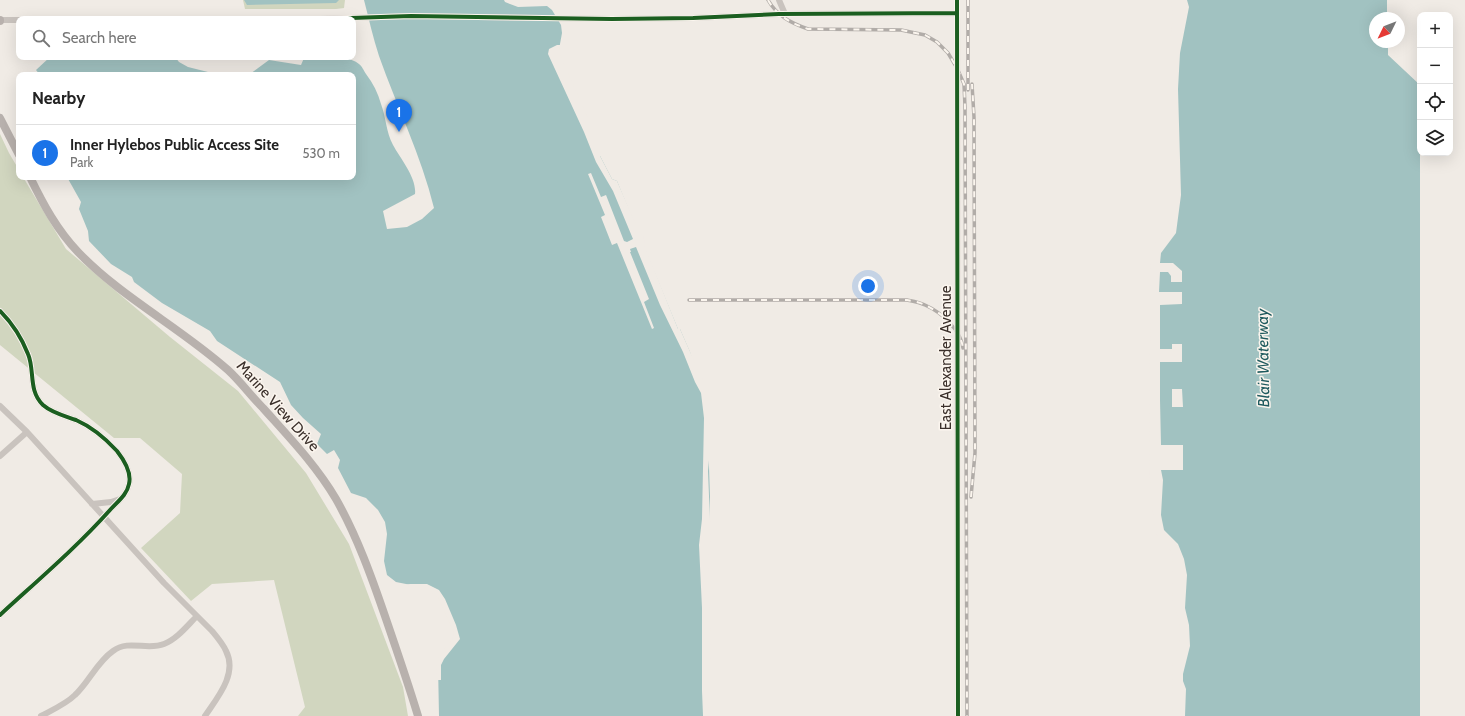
<!DOCTYPE html>
<meta charset="utf-8">
<style>
:root{--surface:#fff;--page:#f2f2f2;--text:#222;--muted:#767676;--line:#e0e0e0;--accent:#1a73e8}
body{margin:0;font-family:Cabin,sans-serif;background:var(--page);color:var(--text)}
.controls{position:absolute;right:12px;top:12px;display:grid;overflow:hidden;border-radius:8px;box-shadow:0 4px 16px #0002}
.controls button{width:36px;height:36px;display:grid;place-items:center;padding:0;border:0;border-bottom:1px solid var(--line);background:var(--surface);color:var(--text);font:20px sans-serif}
.compass{position:absolute;left:1369px;top:12px;width:36px;height:36px;border-radius:50%;background:var(--surface);box-shadow:0 4px 16px #0002;rotate:227deg}
.you{position:absolute;left:868px;top:286px;width:14px;height:14px;margin:-10px;border:3px solid #fff;border-radius:50%;background:#1a73e8;box-shadow:0 0 0 6px #1a73e833}
.badge{display:grid;place-items:center;width:26px;height:26px;border-radius:50%;background:var(--accent);color:#fff;font-size:13px;font-weight:700}
.pin{position:absolute;translate:-50% -33px;filter:drop-shadow(0 1px 2px #0008)}
.pin::after{content:'';position:absolute;top:21px;width:14px;height:12px;background:inherit;clip-path:polygon(0 0,100% 0,50% 100%)}
.list{margin:0;padding:0;list-style:none}
h2{display:flex;justify-content:space-between;align-items:center;height:52px;margin:0;padding:0 16px;font-size:17px}
h2 small{font-size:13px;font-weight:400;color:var(--muted)}
.list li{display:grid;grid-template-columns:26px 1fr auto;gap:12px;align-items:center;box-sizing:border-box;height:56px;padding:0 16px;border-top:1px solid var(--line)}
.list b{display:block;font-size:15px;white-space:nowrap}
.list p{margin:0;font-size:13px;white-space:nowrap;color:var(--muted)}
.list em{font-size:13px;font-style:normal;color:var(--muted)}
.icon{flex:none;width:22px;height:22px;fill:none;stroke:currentColor;stroke-width:2;stroke-linecap:round;stroke-linejoin:round}
.map{position:relative;flex:none;width:1465px;height:716px;overflow:hidden}
.search{position:absolute;background:var(--surface);box-shadow:0 4px 16px #0002;left:16px;top:16px;width:340px;height:44px;display:flex;align-items:center;gap:10px;box-sizing:border-box;padding:0 14px;border-radius:8px;color:var(--muted);font-size:15px}
.panel{position:absolute;background:var(--surface);box-shadow:0 4px 16px #0002;left:16px;top:72px;width:340px;height:108px;border-radius:8px}
.map>svg:first-child{display:block}
.green{fill:#d1d6bf}
.water{fill:#a1c2c1}
.pier{fill:#f0ebe5}
.lines{fill:none;stroke-linecap:round;stroke-linejoin:round}
.minor{stroke:#c9c3be;stroke-width:6}
.major{stroke:#b8b1ad;stroke-width:8}
.rail-casing{stroke:#b1aca8;stroke-width:3.5}
.rail{stroke:#fbf5ee;stroke-width:2;stroke-dasharray:6;stroke-linecap:butt}
.cycleway-casing{stroke:#fbf5ee;stroke-width:6}
.cycleway{stroke:#1b5e20;stroke-width:4}
.labels{text-anchor:middle;dominant-baseline:central;stroke-width:3;stroke-linejoin:round;paint-order:stroke}
.street-label{font-size:15px;fill:#3b302b;stroke:#fbf5ee}
.water-label{font-size:16px;font-style:italic;fill:#1f5a5e;stroke:#fbf5ee}
</style>
<div class="map">
<svg width="1465" height="716" viewBox="0 0 1465 716">
<rect width="100%" height="100%" fill="#f0ebe5"/>
<path class="green" d="M243,0H345L344,8L336,9H245Z
M0,134L9,153L19,170V177H23L66,249L170,337L238,391L306,473L349,544L403,687L408,716H298L305,707L274,580L212,584L191,601L141,548L180,513L182,474L140,438H114L0,345Z"/>
<path class="water" d="M244,0H339L336,3L247,5Z
M364,0H514L524,4L547,6L552,10L561,25L562,33L558,55L598,152L612,179L617,181L678,329H680L690,352L707,406L710,497L709,530L706,550L708,716H439L438,664L454,641L456,632L440,596L431,589L396,582L387,575L384,561L387,534L385,522L378,510L366,498L351,493L338,468L340,460L334,450L327,454L317,444L321,434L303,418L291,405L280,382L217,341L210,331L162,303L134,282L132,277L111,264L89,241L88,231L79,209L81,202L67,177H353V75H40L36,70L50,57H175L179,62L188,67L208,72L230,74H250L269,60L301,65L304,58L308,57C324,57 346,54 359,64C362,66 364,71 366,74C373,83 378,93 381,104C386,117 386,132 393,145C400,158 417,178 415,194L383,211L387,229L407,227L422,219L434,208C421,155 397,107 379,56C373,38 369,19 364,0Z
M1173,0H1387V18H1375V42H1388V55L1420,85V716H1174L1182,646L1174,551L1157,534L1156,243L1169,233L1172,224L1174,28Z"/>
<path class="pier" d="M504,0H517L529,3L548,5L547,6L518,7L505,2Z
M1171,0H1187L1189,7L1180,53L1178,89L1181,195L1176,233L1161,253L1160,263H1173L1182,271V282H1171V276L1168,272H1160L1159,292H1182V304L1160,305V349H1172V344H1182V362H1160V400L1161,445H1183V470H1161L1163,480L1161,515L1164,530L1178,544L1184,559L1187,575L1185,608L1189,625L1190,646L1183,674V681L1186,689L1185,716H1172L1173,657L1180,645L1179,621L1173,603L1172,552L1155,533L1149,470L1150,445L1149,350L1151,349L1150,260L1156,241L1167,231L1170,223V42L1173,17Z
M557,45H561L559,51L560,55L587,116L601,153L600,156L612,179L617,181L641,236H643L645,243L644,244L678,329H680L699,372L712,397L709,406L710,449L708,471L711,545L708,551L711,662L708,716H703L702,691V608L699,545L702,519L704,418L701,393L695,382L683,352L660,305L636,247L630,249L631,252H630L649,299L644,302L654,328L652,329L617,243L612,245L601,217L605,215L588,174L591,173L601,197L606,195L624,241L627,242L633,239L613,191L596,162L584,132L548,54L549,49Z
M1172,389H1182L1183,407H1172Z
M410,584H427L439,590L445,599L456,625L460,639L444,659L441,665V680H437L436,663L443,650L452,640L454,633L438,597L430,591L404,585Z"/>
<g class="lines">
<path class="minor" d="M779,0L785,14
M957,0L958,716
M205,19H248
M321,19L411,16L612,19L693,18L779,14L957,13
M0,20H19
M0,311C11,322 22,339 28,354C35,370 28,391 43,405C52,413 65,416 76,420C92,427 105,438 117,451C124,460 132,472 129,484C127,495 117,502 110,510C76,548 37,581 0,615
M0,406L27,432L164,583L212,631C217,637 223,644 226,651C238,674 217,698 205,716
M0,456L27,432
M92,504L111,502L120,499
M41,716C52,710 66,704 75,695C89,682 97,662 113,651C129,639 147,651 164,644C177,639 187,626 197,616"/>
<path class="major" d="M0,21V20
M0,118L19,155
M30,177C43,204 57,230 78,252C121,297 181,328 228,370C241,382 251,396 263,408C288,436 316,465 336,499C357,536 372,578 386,619C397,651 408,683 418,716"/>
<defs>
<path id="rail" d="M768,0C777,16 791,23 808,29L901,30L925,35L937,42L948,53L957,68L964,84L965,107L967,716
M968,0V90
M689,300H907C912,301 919,302 925,305C941,312 961,330 963,348
M971,497L975,453L974,117L972,84"/>
</defs>
<use href="#rail" class="rail-casing"/>
<use href="#rail" class="rail"/>
<defs>
<path id="cycleway" d="M957,0L958,716
M321,19L411,16L612,19L693,18L779,14L957,13
M0,311C11,322 22,339 28,354C35,370 28,391 43,405C52,413 65,416 76,420C92,427 105,438 117,451C124,460 132,472 129,484C127,495 117,502 110,510C76,548 37,581 0,615"/>
</defs>
<use href="#cycleway" class="cycleway-casing"/>
<use href="#cycleway" class="cycleway"/>
</g>
<g class="labels">
<g class="street-label">
<text transform="translate(946 358) rotate(-90)">East Alexander Avenue</text>
<text transform="translate(278 406) rotate(48)">Marine View Drive</text>
</g>
<g class="water-label">
<text transform="translate(1263 358) rotate(-91)">Blair Waterway</text>
</g>
</g>
</svg>
<div class="controls">
<button>+</button>
<button>−</button>
<button><svg class="icon" aria-label="locate" viewBox="0 0 24 24"><circle cx="12" cy="12" r="6"/><path d="M12 2v4M12 18v4M2 12h4M18 12h4"/></svg></button>
<button><svg class="icon" aria-label="layers" viewBox="0 0 24 24"><path d="M12 4l9 5-9 5-9-5zM3 14l9 5 9-5"/></svg></button>
</div>
<svg class="compass" viewBox="-18 -18 36 36"><path d="M0-13l5 13h-10z" fill="#e53935"/><path d="M0 13l5-13h-10z" fill="#767676"/></svg>
<div class="you"></div>
<div class="pin badge" style="left:399px;top:132px">1</div>
<div class="search"><svg class="icon" aria-label="search" viewBox="0 0 24 24"><circle cx="10" cy="10" r="6"/><path d="M15 15l6 6"/></svg>Search here</div>
<section class="panel">
<h2>Nearby<small></small></h2>
<ul class="list">
<li><span class="badge">1</span><div><b>Inner Hylebos Public Access Site</b><p>Park</p></div><em>530 m</em></li>
</ul>
</section>
</div>
